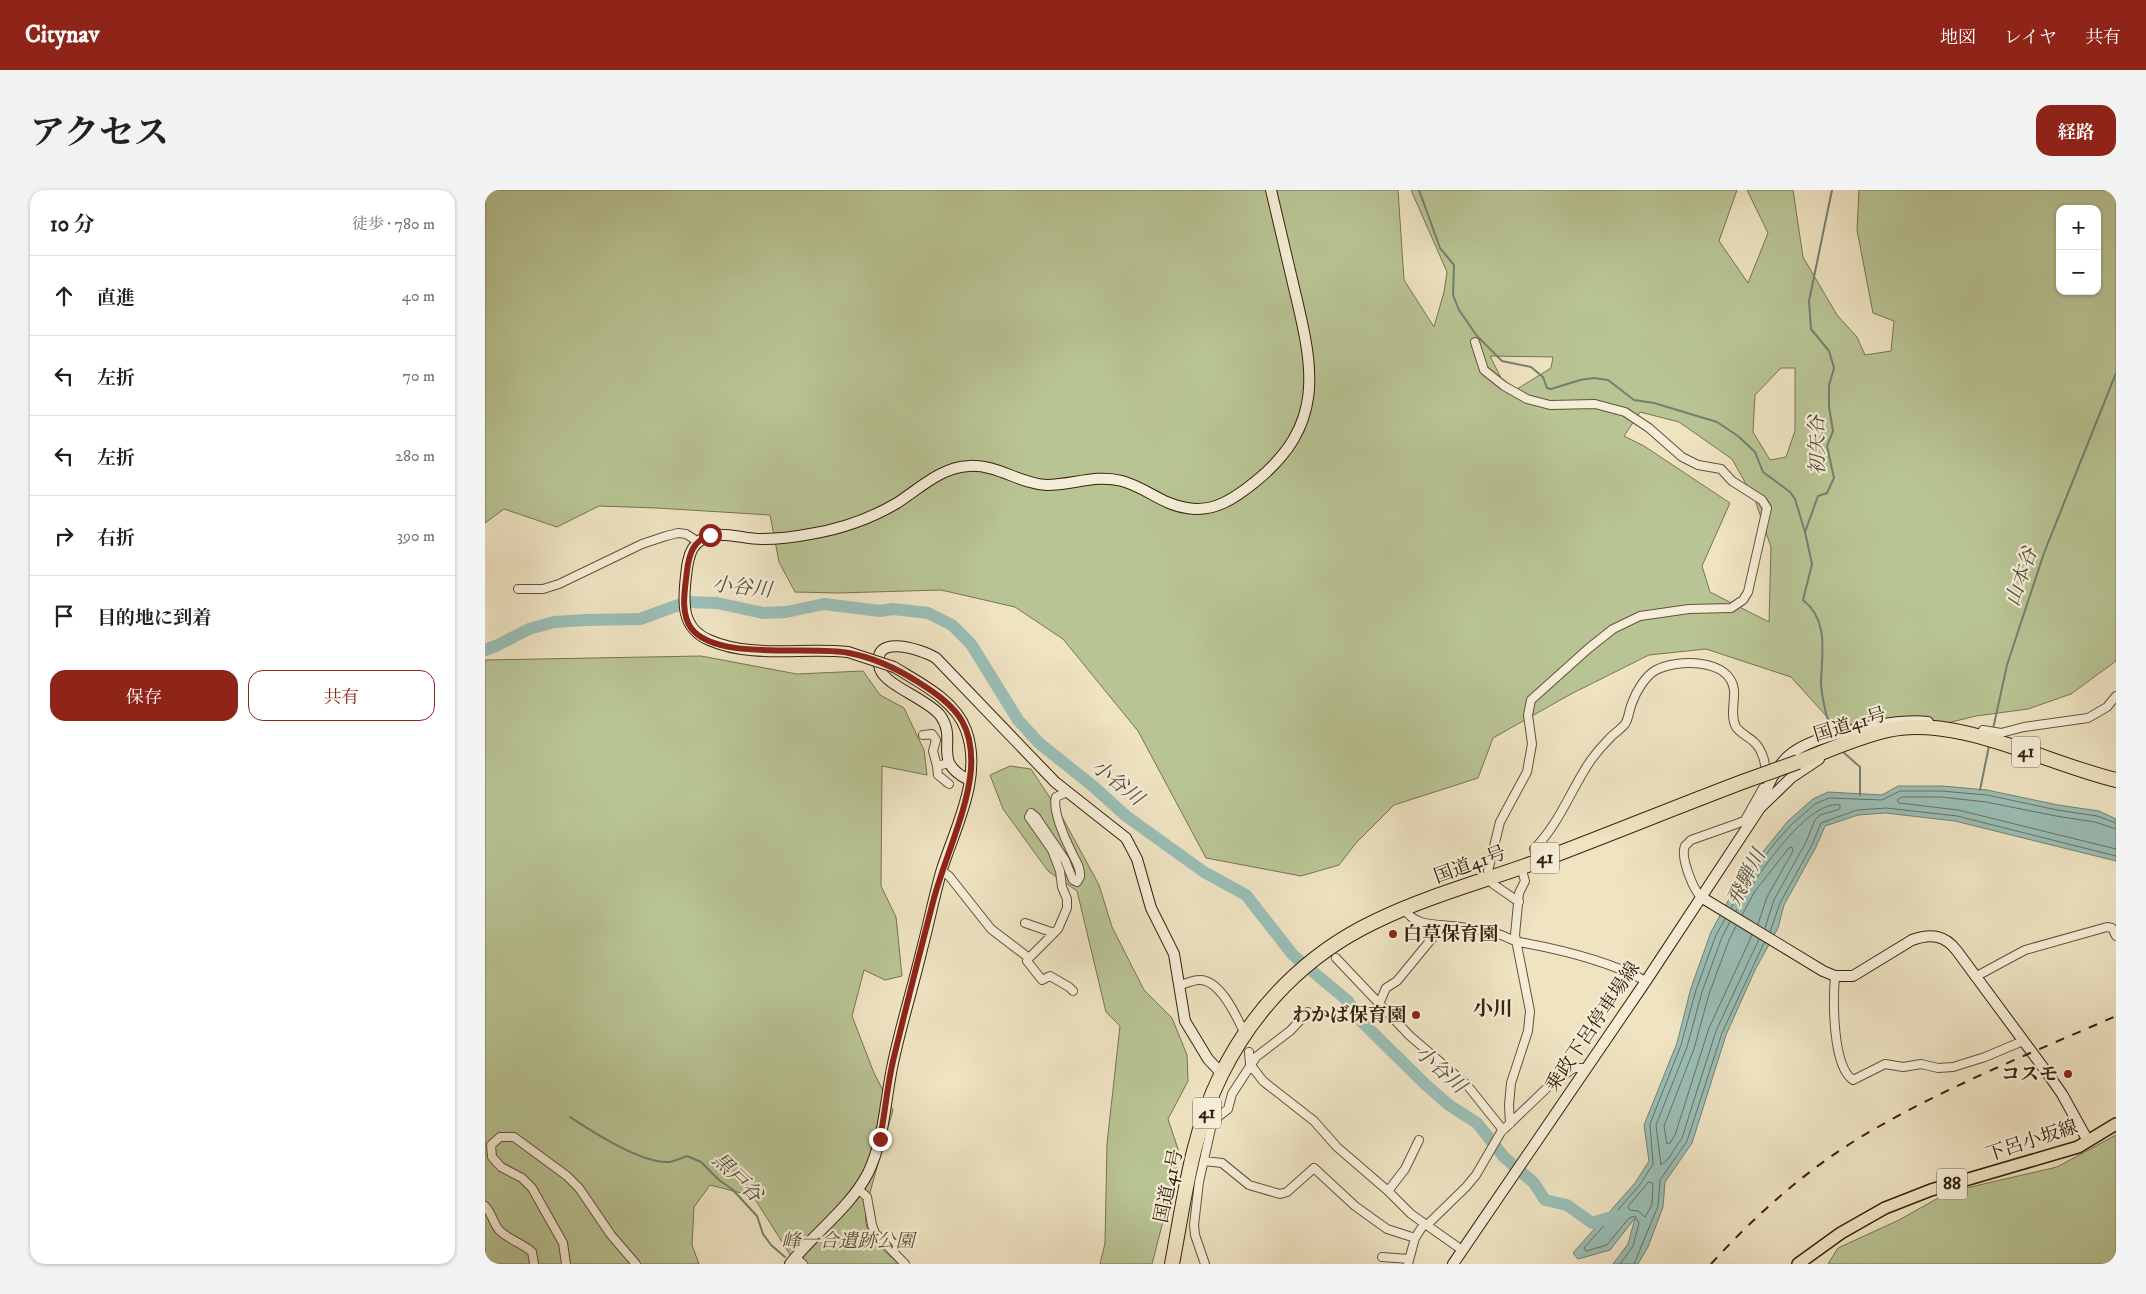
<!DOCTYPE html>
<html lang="ja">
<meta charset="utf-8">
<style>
:root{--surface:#fff;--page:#f2f2f2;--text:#202124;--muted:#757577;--line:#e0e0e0;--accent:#8f2418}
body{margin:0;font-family:"IM FELL DW Pica","Noto Serif JP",serif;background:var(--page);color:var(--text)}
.controls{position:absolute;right:15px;top:15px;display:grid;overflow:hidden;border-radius:10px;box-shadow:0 1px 4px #0004}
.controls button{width:45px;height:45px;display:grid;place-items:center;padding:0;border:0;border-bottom:1px solid var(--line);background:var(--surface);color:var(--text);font:25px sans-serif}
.stop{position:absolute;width:15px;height:15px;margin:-11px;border:4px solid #8f2418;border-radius:50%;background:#fff}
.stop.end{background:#8f2418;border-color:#fff;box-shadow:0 1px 5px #0008}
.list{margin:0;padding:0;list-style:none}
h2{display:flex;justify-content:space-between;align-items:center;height:65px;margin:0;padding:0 20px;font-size:21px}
h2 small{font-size:16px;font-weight:400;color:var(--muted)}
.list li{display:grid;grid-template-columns:32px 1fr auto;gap:15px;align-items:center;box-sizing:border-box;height:80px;padding:0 20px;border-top:1px solid var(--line)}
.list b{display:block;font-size:19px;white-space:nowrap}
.list em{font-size:16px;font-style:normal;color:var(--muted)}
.actions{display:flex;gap:10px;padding:15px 20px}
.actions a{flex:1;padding:11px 0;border:1px solid var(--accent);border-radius:15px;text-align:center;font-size:18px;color:var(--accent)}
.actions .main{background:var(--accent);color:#fff}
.icon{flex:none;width:28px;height:28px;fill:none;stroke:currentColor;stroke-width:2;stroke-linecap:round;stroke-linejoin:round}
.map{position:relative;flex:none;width:1631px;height:1074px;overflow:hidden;border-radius:15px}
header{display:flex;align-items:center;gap:30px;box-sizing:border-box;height:70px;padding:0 25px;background:var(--accent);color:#fff}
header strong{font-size:24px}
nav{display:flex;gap:28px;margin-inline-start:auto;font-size:18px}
.intro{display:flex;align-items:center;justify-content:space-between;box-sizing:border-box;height:120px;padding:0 30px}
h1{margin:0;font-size:35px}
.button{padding:12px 22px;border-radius:15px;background:var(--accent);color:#fff;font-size:18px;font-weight:700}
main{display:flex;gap:30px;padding:0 30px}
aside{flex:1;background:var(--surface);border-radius:15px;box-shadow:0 1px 4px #0004}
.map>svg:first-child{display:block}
.green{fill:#b9c494;stroke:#787350;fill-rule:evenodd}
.water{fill:#9abeb6;stroke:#728072}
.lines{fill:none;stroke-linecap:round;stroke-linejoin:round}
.shore{stroke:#687060;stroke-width:1}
.stream{stroke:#728072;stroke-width:2}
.river{stroke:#9abeb6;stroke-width:12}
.street-casing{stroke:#645239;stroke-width:10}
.secondary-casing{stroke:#36220b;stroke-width:12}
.primary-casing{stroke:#36220b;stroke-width:14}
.highway-casing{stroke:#36220b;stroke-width:16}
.street{stroke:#f5edd7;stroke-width:8}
.secondary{stroke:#f5edd7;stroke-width:10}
.primary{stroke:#efe3c2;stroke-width:11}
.highway{stroke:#efe3c2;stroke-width:14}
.rail{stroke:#36220b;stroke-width:2;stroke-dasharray:9 9;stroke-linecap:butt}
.secondary-bridge-casing{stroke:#36220b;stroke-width:12;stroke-linecap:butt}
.highway-bridge-casing{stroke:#36220b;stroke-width:16;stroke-linecap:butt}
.secondary-bridge{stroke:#f5edd7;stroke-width:10}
.highway-bridge{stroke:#efe3c2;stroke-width:14}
.route{stroke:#8f2418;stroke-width:6}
.poi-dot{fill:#8f2418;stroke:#f5edd7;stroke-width:2}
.labels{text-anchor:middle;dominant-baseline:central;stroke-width:4.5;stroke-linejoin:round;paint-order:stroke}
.shield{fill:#f5edd7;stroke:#6f5f48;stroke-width:1}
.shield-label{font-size:18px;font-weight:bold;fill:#36220b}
.street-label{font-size:19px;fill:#36220b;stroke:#f5edd7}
.poi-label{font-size:19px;font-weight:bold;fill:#36220b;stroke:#f5edd7;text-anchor:end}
.park-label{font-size:19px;font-style:italic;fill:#5d5334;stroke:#f5edd7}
.water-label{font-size:20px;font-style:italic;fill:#54513e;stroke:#f5edd7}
.neighbourhood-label{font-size:20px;font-weight:bold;fill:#36220b;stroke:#f5edd7}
</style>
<header>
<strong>Citynav</strong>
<nav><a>地図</a><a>レイヤ</a><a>共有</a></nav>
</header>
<div class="intro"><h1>アクセス</h1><a class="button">経路</a></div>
<main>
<aside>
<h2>10 分<small>徒歩 · 780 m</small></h2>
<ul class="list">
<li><svg class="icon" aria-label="ahead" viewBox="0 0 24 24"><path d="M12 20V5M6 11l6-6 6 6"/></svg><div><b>直進</b></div><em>40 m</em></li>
<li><svg class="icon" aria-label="left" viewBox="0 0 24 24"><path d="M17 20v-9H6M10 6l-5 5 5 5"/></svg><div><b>左折</b></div><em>70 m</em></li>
<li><svg class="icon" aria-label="left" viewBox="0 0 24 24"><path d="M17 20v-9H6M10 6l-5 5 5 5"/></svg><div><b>左折</b></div><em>280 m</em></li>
<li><svg class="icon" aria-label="right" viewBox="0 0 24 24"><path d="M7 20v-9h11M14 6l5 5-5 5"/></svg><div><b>右折</b></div><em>390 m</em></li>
<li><svg class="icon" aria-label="arrive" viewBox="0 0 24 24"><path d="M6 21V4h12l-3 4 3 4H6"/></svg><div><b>目的地に到着</b></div></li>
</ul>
<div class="actions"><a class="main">保存</a><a>共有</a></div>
</aside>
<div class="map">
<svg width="1631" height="1074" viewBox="0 0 1631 1074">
<rect width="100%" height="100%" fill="#efe3c2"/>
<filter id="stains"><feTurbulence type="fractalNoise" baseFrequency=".004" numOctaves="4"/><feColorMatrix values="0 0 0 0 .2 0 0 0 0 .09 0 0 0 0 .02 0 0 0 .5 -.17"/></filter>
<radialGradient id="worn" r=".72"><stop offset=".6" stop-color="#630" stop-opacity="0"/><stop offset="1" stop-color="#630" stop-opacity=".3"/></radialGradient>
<path class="green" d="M0,0H913L919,90L949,137L959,102L962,82L926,0H1252L1234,51L1263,93L1283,43L1262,0H1308L1318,67L1352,125L1372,147L1380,165L1406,161L1409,131L1388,123L1372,40L1374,0H1631V471L1586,504L1543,519L1491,526L1454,535L1363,550L1306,487L1221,459L1164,465L1086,504L1008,548L993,588L909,615L871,653L854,675L816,686L721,668L653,541L578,449L530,417L456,400L353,403L310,402L294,372L285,325L172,318L114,316L72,337L19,319L0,333ZM1575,19H1612V101H1575ZM1005,166L1068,167L1066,178L1024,204ZM1296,178H1310V241L1301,267L1285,270L1268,242L1270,205ZM1155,222L1194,232L1247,269L1270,310L1286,357L1284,432L1225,402L1217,376L1245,313L1159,256L1139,246Z
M216,466L312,484L378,481L395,505L419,518L439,560L442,585L397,576L396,696L411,727L417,786L400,790L379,780L367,826L389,883L408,920L381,1017C381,1022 380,1028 381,1033C384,1050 402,1063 414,1074H311L268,1006L225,995L209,1017L207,1055L214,1074H0V470Z
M525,576L546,579L575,623L614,695L627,737L659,800L687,828L702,865L703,891L683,929L695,965L667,1074H615L620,1053L622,954L635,836L621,822L592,701L563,681L518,619L505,585Z
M1631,945V1074H1343L1353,1058L1414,1030L1464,1002L1572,977Z"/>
<path class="water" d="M1413,596H1457L1502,600L1573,615L1614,621L1631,629V671L1470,631L1400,623L1373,625L1340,636L1331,657L1299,715L1293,738L1270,780L1241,845L1207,953L1180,992L1178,1017L1163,1057L1153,1074H1128L1143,1054L1150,1028L1125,1060L1093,1069L1088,1063L1150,993L1164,971L1159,935L1192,853L1206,798L1226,742L1254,691L1303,631L1328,609L1343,602L1397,605Z"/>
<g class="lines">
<path class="shore" d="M1631,639L1610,632L1571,626L1501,612L1456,607H1417L1412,610L1414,613L1473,620L1631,659
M1246,718L1259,694L1289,654L1306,635L1330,614L1344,608L1397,610L1415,601H1456L1502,605L1572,620L1612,626L1631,633
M1251,721C1266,694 1321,609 1355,615V619L1335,625L1330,630L1321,652L1289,710L1280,738
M1257,725L1270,701L1300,663L1304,658L1307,657L1308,661L1282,707L1273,734
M1245,732L1237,747L1217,802L1202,857L1171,935L1176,975L1183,969L1197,948L1231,841L1274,749
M1251,736L1244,750L1224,804L1209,859L1179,936L1182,954L1185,953L1190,945L1224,838L1267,745
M1285,742L1295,713L1327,655L1336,633L1372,620L1401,618L1472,626L1631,666
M1164,992L1168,993L1167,1015L1160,1027L1153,1021L1145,1020L1143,1017Z
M1135,1074L1148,1056L1154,1033L1150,1026L1144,1028L1122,1055L1101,1061L1099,1058L1154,996L1168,974L1165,934L1196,855L1211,800L1231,745L1240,729
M1149,1074L1173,1016L1175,990L1202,951L1237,843L1279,753"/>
<path class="stream" d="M934,0L955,58L969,75L968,105L974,120L992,146L1017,171L1046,177L1058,187L1062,198L1066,199L1095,190L1109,188L1123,190L1149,210L1169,213L1232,232L1253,246L1270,262L1278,282L1305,302L1310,309L1320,342L1327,374L1318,410C1344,430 1337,463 1336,492C1336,504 1342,531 1347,542
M1320,342L1333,306L1342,303L1349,288L1342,256L1348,241L1344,217V195L1349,178L1344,161L1326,139L1324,111L1347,0
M1508,539L1522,475L1559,363L1631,183
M1357,561L1375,577V605
M1495,600L1504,556
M85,927C108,942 157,974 184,972C189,972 196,968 202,966L216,972L234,990L247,999L272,1026L278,1044L286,1055L300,1067"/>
<path class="river" d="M0,460L11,456L44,439L69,432L100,430L155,429L202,412L232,413L278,423L301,422L339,414L395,421L408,419L443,423L467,435L486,454L533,530L554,553L609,597L641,626L719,682L761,705L808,765L863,811L873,828L941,895L964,915L992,933L1019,967L1049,993L1060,1010L1082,1015L1107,1033L1130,1026"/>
<defs>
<path id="street" d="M990,152L999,180L1019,196L1042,209L1065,215L1110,214L1140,222L1164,238L1197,267L1213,275L1236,279L1247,291L1277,310L1282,318L1263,402L1258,410L1246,418L1204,419L1155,426L1128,439L1104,458L1046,510L1043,525L1047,554L1042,582L1015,632L1003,681
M33,399H58L74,394L157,354L181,346L193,343L201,344L212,351
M438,545L447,544L451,550L448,561L452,576L464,573
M1496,547L1498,540L1516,543L1539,537L1603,528L1622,517L1631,506
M452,576L453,585L464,594
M1053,671L1049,659C1075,633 1086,599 1106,570C1111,563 1117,556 1123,550C1128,544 1135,540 1140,534C1144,528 1144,520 1147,513C1151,502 1160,486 1171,480C1192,469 1245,468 1249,500C1250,511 1245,526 1251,537C1255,543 1264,547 1269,552C1277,559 1282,575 1280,586
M457,681L464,686L506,739L544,768L573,739L582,718V709L577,697L575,681L567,660L544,627L546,623L551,627L580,670L588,690L592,692L595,687C596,677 590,670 586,661C580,649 567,620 571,607L582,602
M1008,694L1034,712
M1216,707C1208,699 1195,667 1200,656C1201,655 1205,651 1206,650L1254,633L1260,630L1278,598
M920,719C928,736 951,734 967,736C984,738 1001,740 1016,745C1022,747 1028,751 1034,752C1073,759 1125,772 1161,791
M540,733L569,743
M544,768L542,771L557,790L565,786L584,797L588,801
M851,768L925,846L982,895L1018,940
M1350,786C1348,809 1347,876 1368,890L1400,874L1418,877L1436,874L1453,878L1468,877L1500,867L1538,851
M1490,787L1540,760L1622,737L1627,738L1631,746
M695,795C701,794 707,790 714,790C734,789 750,823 757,838
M894,814L901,798L912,791L958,735
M764,862L765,874L778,891L829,931L852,957L903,1001L926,1024L977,1060
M1025,934L1024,915L1026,893L1043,841L1045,821L1030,745L1034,703L1040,691L1036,677
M719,971L737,973L764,995L795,1004L802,1002L829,978L870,1016L902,1039L930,1048
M373,999L382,1007L387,1035L390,1043L420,1074
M903,1001L920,979L934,950
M0,1016C7,1023 8,1033 14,1040C24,1050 37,1053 47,1062L49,1074
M942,1035L981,997L991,985L1016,942L1066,894L1089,878H1100
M310,1067L318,1074
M897,1067L924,1069
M81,1074L78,1053L47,998L37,988L16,977L7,967L6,955L15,947H29L82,986L94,998L126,1045L151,1074
M720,1074L710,1045L709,1035L714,992L727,934L734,926L743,919L747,904L771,867L805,841L823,822
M923,1074L930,1048L939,1034"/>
<path id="secondary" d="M363,462C318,457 267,469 224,450C196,438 198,412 201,386C202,376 203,366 208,358C224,334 255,350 278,349C294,349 310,347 325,344C356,339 385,329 412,313C434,299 456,277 484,276C512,274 535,294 562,295C588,295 611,284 637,291C660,297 678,315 702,318C729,323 750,308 770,292C840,235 829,181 810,102C802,68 794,34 786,0
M484,590C445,571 474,551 455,525C442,509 400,495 395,479C384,442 436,459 451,468L570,592L641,648L652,669L666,718L689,764L700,831L723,869L737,884
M1275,618C1280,600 1291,575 1307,563C1332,544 1412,528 1443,532
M1216,707L1338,781L1350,786H1368L1427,750C1446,743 1460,745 1472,761L1563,884L1577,904L1603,951
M305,1074C329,1043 365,1018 383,983C400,948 400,909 408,873C416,835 428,797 437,759C444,733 449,706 457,679C471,636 498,586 481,540C470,510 435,493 409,477
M968,1074L1161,791L1275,618L1307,587L1334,569"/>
<path id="primary" d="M1313,1074L1356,1043L1400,1018L1446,1000L1593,957L1631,934"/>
<path id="highway" d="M1313,572C1342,561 1372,547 1403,540C1471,524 1563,574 1631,590
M687,1074C699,1011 707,943 736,885C769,818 822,764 889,732C942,706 999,691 1054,671C1123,645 1191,617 1260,591"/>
</defs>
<use href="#street" class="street-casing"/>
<use href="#secondary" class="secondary-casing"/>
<use href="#primary" class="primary-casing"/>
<use href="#highway" class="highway-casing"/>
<use href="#street" class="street"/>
<use href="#secondary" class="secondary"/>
<use href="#primary" class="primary"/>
<use href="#highway" class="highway"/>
<path class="rail" d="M1226,1074C1274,1021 1330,972 1393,937C1468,894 1551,861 1631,826"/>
<defs>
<path id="secondary-bridge" d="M363,462L409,477"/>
<path id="highway-bridge" d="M1260,591L1313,572"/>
</defs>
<use href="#secondary-bridge" class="secondary-bridge-casing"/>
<use href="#highway-bridge" class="highway-bridge-casing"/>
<use href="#secondary-bridge" class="secondary-bridge"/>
<use href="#highway-bridge" class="highway-bridge"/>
</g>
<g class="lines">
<path class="route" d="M225,345C208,351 204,364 202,381C200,399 195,422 206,438C231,472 327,455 364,463C390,468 411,478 433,492C449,502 467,514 477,531C485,545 487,563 486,579C483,619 460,668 449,708C435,762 421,817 408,871C402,897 400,923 395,949"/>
</g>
<g class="poi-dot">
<circle cx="908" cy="744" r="5"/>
<circle cx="931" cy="825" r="5"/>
<circle cx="1583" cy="884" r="5"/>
</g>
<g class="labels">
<g class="shield">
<rect x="1527" y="546.5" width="28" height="31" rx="4"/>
<rect x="1046" y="652.5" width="28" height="31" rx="4"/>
<rect x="708" y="907.5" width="28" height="31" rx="4"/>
<rect x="1452" y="978.5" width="30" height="31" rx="4"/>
</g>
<g class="shield-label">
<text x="1541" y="562">41</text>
<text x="1060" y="668">41</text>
<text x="722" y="923">41</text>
<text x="1467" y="994">88</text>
</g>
<g class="street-label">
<text transform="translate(1365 535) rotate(-17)">国道41号</text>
<text transform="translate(985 675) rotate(-20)">国道41号</text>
<text transform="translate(1108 837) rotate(-56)">乗政下呂停車場線</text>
<text transform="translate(1547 951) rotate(-18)">下呂小坂線</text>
<text transform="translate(684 996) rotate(-78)">国道41号</text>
</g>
<g class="poi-label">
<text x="918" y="744" text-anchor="start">白草保育園</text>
<text x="921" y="825">わかば保育園</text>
<text x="1573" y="884">コスモ</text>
</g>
<g class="park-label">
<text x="363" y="1051">峰一合遺跡公園</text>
</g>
<g class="water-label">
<text transform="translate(1333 255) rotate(-91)">初矢谷</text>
<text transform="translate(1537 387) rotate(-71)">山本谷</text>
<text transform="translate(257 398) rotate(6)">小谷川</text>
<text transform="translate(632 593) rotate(39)">小谷川</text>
<text transform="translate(1262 688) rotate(-63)">飛騨川</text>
<text transform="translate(955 880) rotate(42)">小谷川</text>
<text transform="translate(252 988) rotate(44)">黒戸谷</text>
</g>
<g class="neighbourhood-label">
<text x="1008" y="819">小川</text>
</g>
</g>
<rect width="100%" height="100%" filter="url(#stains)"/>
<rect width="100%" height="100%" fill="url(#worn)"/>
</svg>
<div class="controls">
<button>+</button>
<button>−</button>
</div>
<div class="stop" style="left:225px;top:345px"></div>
<div class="stop end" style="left:395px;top:949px"></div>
</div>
</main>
